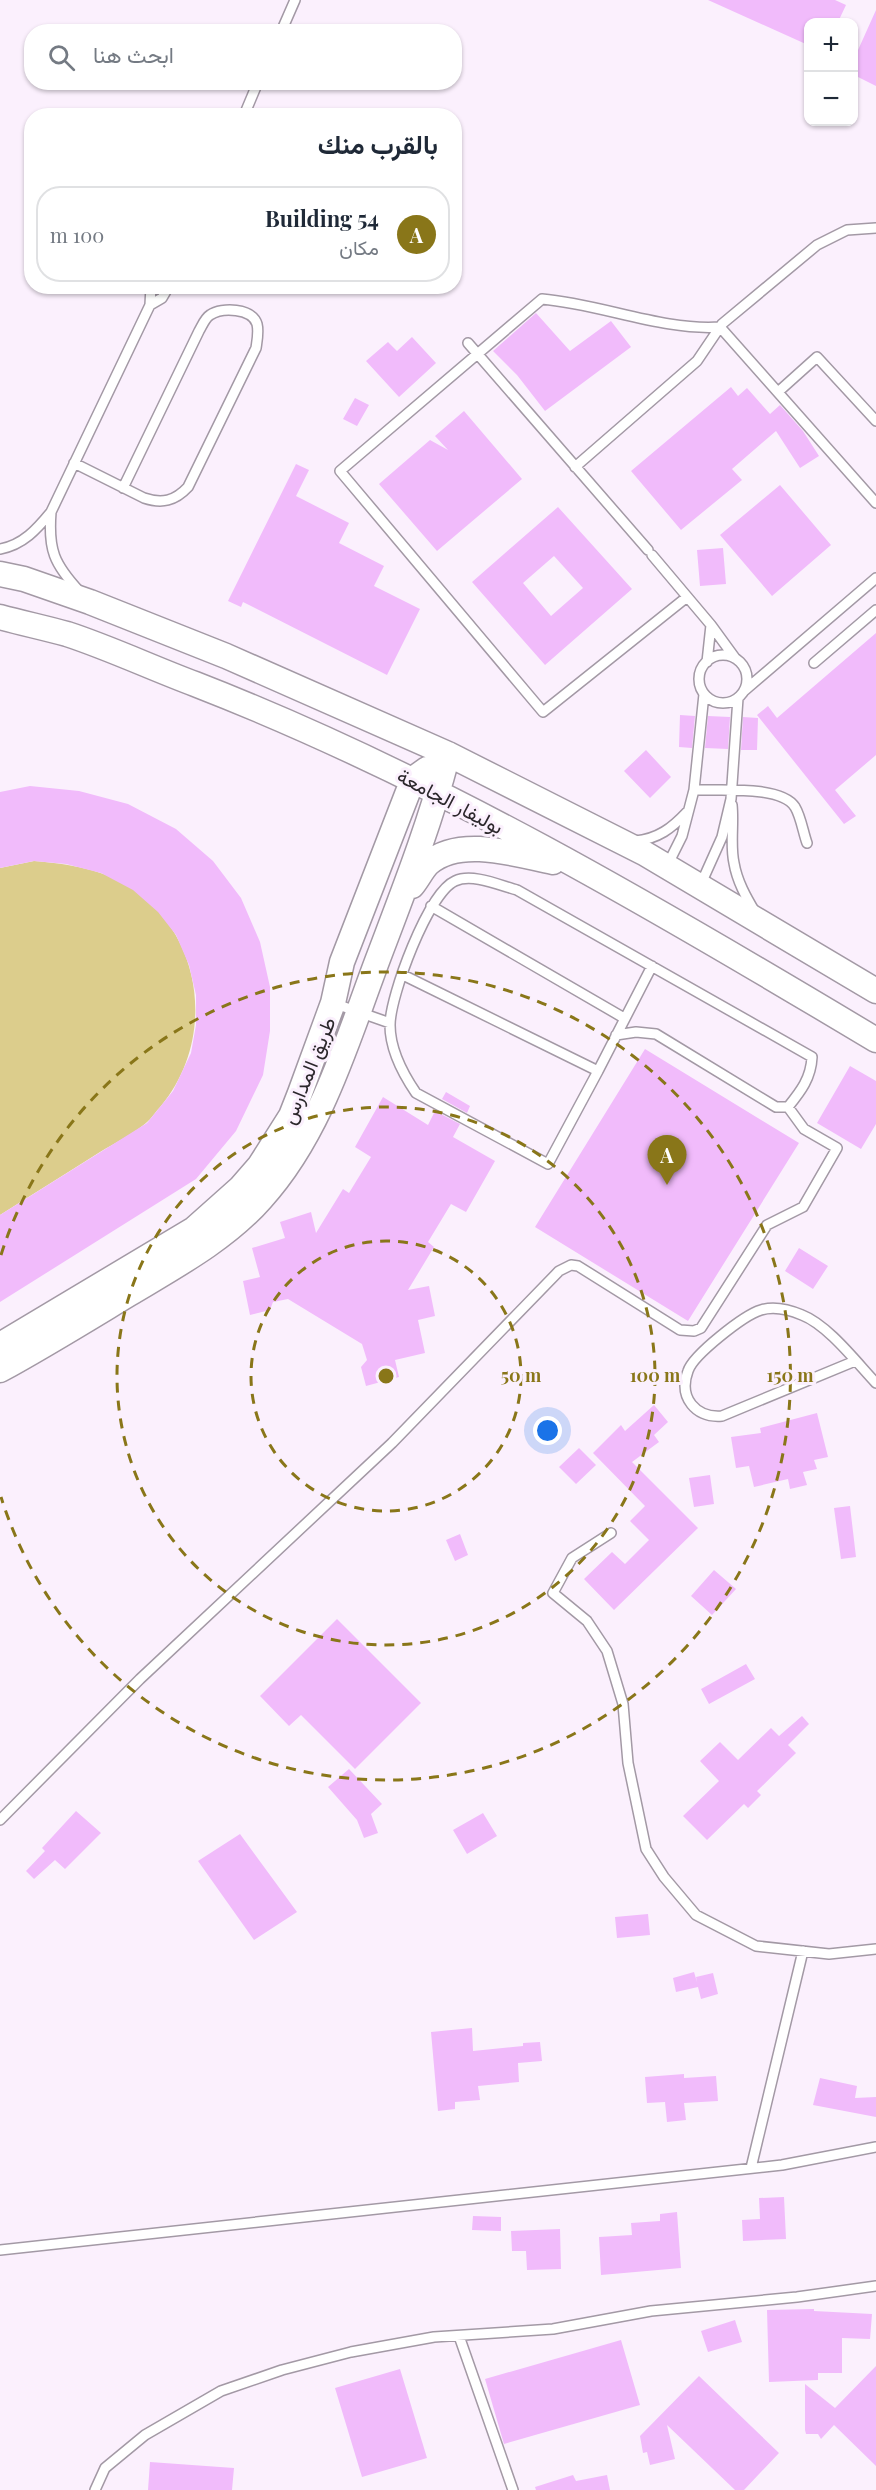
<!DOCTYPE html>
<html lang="ar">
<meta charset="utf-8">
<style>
:root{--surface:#fff;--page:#f6f6f7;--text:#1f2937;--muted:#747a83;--line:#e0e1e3;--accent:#897619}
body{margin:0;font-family:"Playfair Display",Vazirmatn,serif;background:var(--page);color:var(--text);direction:rtl}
.controls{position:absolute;right:18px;top:18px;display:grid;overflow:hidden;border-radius:12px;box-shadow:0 2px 4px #0004}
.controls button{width:54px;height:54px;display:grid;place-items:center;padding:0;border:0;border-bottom:2px solid var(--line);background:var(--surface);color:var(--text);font:30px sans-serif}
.you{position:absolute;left:548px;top:1431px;width:21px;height:21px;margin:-15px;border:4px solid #fff;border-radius:50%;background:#1a73e8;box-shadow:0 0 0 9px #1a73e833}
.badge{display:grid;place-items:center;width:39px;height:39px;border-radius:50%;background:var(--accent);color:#fff;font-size:20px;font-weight:700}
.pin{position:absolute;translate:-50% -50px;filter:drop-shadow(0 2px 3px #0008)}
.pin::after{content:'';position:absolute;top:32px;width:21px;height:18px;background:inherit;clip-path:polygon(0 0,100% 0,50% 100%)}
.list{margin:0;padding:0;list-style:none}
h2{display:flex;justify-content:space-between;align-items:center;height:78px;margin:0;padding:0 24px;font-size:26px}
h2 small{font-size:20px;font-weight:400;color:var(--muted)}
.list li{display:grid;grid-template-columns:39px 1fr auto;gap:18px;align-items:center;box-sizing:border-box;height:96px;margin:0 12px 12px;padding:0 12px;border:2px solid var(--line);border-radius:24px}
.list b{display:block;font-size:22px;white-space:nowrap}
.list p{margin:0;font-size:20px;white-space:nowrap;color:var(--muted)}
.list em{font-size:20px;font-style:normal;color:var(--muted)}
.icon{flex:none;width:33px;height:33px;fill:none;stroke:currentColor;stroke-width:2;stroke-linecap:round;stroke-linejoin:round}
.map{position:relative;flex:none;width:876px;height:2490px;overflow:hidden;direction:ltr}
.search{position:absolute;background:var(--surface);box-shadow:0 2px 4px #0004;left:24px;top:24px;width:438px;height:66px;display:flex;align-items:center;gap:15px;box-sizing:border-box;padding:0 21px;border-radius:24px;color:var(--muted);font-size:22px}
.panel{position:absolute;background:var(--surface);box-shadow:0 2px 4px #0004;left:24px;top:108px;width:438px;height:186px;border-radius:24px;direction:rtl}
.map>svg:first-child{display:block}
.green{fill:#dccd8c}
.building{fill:#f1bbfb;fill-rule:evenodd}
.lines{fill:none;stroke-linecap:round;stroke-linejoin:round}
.service-casing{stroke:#a399a5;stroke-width:12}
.tertiary-casing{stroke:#a399a5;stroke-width:27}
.service{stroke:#fff;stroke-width:9}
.tertiary{stroke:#fff;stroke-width:24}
.ring{fill:none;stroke:#897619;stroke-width:3;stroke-dasharray:10 8}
.labels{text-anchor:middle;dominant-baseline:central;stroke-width:6;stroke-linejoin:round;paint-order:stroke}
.street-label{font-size:20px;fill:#2b272b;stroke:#fbf0fd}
.centre{fill:#897619;stroke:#fbf0fd;stroke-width:3}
.ring-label{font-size:18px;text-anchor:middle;font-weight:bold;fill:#897619;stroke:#fbf0fd;stroke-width:6;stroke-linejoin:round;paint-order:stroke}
</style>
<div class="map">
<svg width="876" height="2490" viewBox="0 0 876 2490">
<rect width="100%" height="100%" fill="#fbf0fd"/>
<path class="green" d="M34,861C69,864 104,869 133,889C205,938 215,1041 161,1106C156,1111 152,1118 146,1123C133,1134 115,1143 100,1152C67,1173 33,1194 0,1215V868Z"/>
<path class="building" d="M708,0H835L846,5L838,22H808V45Z
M876,10V86L854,75V59Z
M536,313L570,351L611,321L631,347L545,411L517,375L493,351Z
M412,337L436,363L399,397L366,361L388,342L397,351Z
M731,387L738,396L747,388L770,414L780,405L803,431L819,456L800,468L776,431L732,469L742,480L681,530L631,471Z
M355,398L369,405L357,426L343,419Z
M464,411L522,479L437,551L379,484L430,440L448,450L435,436Z
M296,464L309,470L296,496L349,523L339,543L384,566L374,586L420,609L387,675L243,602L241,607L228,601Z
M780,485L831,545L772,596L720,535Z
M558,507L632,589L545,665L472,582ZM554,556L583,588L551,616L523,583Z
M723,548L726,584L700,586L697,550Z
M876,633V755L835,790L856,816L844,824L757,715L768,706L777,718Z
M680,715L695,716L692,748L679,747Z
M708,716L730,717L728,749L705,748Z
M743,717L758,718L757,750H741Z
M646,750L671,777L650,798L624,771Z
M30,786L79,791L128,804L176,829L213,861L241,898L260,942L270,987V1031L263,1075L236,1131L196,1179L0,1302V1215L147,1123L173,1091L191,1053L196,1025V995L189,965L176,935L158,912L133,890L101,873L66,864L34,861L0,868V792Z
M645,1049L799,1143L688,1321L535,1227Z
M850,1066L876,1081V1124L861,1149L817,1123Z
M446,1092L470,1106L467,1113L442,1099Z
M383,1097L428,1125L435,1111L460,1124L453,1137L495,1161L466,1212L451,1204L428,1242L434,1247L408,1290L429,1286L435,1316L418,1320L425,1353L395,1360L399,1377L366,1386L361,1367L367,1360L362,1344L288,1299L273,1302L270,1310L250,1315L243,1281L260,1277L252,1248L285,1238L280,1222L311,1212L316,1233L343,1189L349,1193L371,1157L355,1147Z
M799,1248L828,1266L813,1289L785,1271Z
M654,1405L668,1422L654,1435L659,1442L632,1462L698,1528L614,1610L584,1579L612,1552L625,1564L649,1540L630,1521L645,1506L593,1453L621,1425L625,1431Z
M817,1413L828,1457L814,1460L817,1469L803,1472L807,1485L790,1489L788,1479L754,1487L749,1466L736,1468L731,1437L761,1433L760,1428Z
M579,1448L596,1465L576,1484L559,1467Z
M710,1475L714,1504L694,1507L689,1478Z
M850,1506L856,1557L841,1559L834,1508Z
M460,1534L468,1555L455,1561L446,1540Z
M714,1570L736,1589L712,1615L691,1596Z
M337,1619L421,1703L355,1769L301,1715L289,1726L260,1696Z
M746,1664L755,1679L709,1704L701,1689Z
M802,1716L809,1724L788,1745L796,1753L757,1791L761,1795L748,1808L744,1804L707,1840L683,1816L719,1781L700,1761L720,1742L738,1760L771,1728L779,1736Z
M349,1769L382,1804L371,1814L378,1833L364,1838L357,1820L328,1787Z
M76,1811L101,1833L65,1869L55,1860L34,1879L26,1871L45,1851L42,1848Z
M483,1813L497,1836L467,1854L453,1830Z
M240,1834L297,1912L254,1940L198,1861Z
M648,1914L650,1935L617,1938L615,1917Z
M694,1972L697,1982L696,1977L713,1973L718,1994L701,1999L698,1987L676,1992L673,1978Z
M472,2028L473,2051L523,2046V2043L540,2042L542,2061L518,2063L519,2082L478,2086L480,2100L455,2102V2109L438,2111L431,2032Z
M684,2074V2078L716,2076L718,2101L684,2103L686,2120L667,2122L665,2102L647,2103L645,2077Z
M820,2078L857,2086L855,2098L876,2097V2117L813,2105Z
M784,2197L786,2239L743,2241L742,2220L760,2219L759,2198Z
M677,2212L681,2268L601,2275L599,2237L632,2235L631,2223L660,2221V2214Z
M473,2216L501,2217V2231L472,2230Z
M560,2229L561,2269L527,2270L526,2251H512L511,2231Z
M814,2309V2311L872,2314L870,2339L842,2338V2373H818V2380L769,2382L767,2310Z
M735,2320L742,2342L708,2352L701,2331Z
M621,2340L640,2405L504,2444L485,2379Z
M876,2366V2466L834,2425L821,2439L818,2434H806L805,2430V2384L835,2408Z
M400,2369L427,2458L362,2477L335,2388Z
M699,2376L779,2453L744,2490H735L667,2425L675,2459L650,2465L647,2452L643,2453L640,2436Z
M150,2462L234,2468L232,2490H148Z
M573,2475L576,2481L607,2475L610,2490H536L535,2487Z"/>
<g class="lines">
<defs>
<path id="service" d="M281,32L295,0
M245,113L258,82
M150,305L162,298L169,286
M468,343L648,550
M778,392L817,357L876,421
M74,463L144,498C162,504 175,501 188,487L256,348C257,341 259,332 257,324C252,308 222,307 210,315C205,318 202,326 199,331L123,488
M575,467L697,361L722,324L817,245L847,230L876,228
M51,512L150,305L151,286
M0,549C23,545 37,529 51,512C48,550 54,564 80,592
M652,555L711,625L735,658
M687,597L543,712L340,471L542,299C601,304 663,331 720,327L876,503
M699 679a24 24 0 1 1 48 0a24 24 0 1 1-48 0Z
M707,662L711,625
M814,663L876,610
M744,691L876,578
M694,790C719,791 781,785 795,807C801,817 803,832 807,843
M732,805C734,824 730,845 734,863C737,881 746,897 755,912
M635,841C658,839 672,828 687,812
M667,866L682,836L694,790L704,694
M700,886L722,837L731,799L738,698
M431,906L624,1018
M403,975L598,1071L652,966
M333,1003L390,1023
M598,1071L548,1164L416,1093C403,1074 390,1048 390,1025C390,996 428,893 455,881C472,873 499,885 517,890L812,1057C811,1078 801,1091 788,1107H776L656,1034L636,1032L616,1035
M855,1361L722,1416C696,1418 678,1398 688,1371C693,1355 744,1315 761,1310C774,1306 790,1310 802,1315C828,1325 857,1363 876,1383
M611,1533L572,1558L553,1593L587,1621L607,1651L623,1704L628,1763L646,1849L664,1877L696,1915L756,1946L829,1954L876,1949
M0,1820L140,1679L392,1443L559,1271L571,1265L578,1266L680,1330L694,1331L701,1328L767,1225L803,1207L837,1148L804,1129L788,1107
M751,2168L803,1951
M0,2250L782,2165L876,2147
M459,2336L513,2490
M95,2490L105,2468L145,2435L221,2391L282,2370L351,2352L434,2337L553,2329L651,2311L797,2297L876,2286"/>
<path id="tertiary" d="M0,574L24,579L90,602L226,656L448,754L644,853L876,991
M0,617C22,623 45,628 67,634C110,648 152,668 195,684C434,777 656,908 876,1040
M412,886C418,879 423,868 429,863C460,836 518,855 553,862
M0,1345L194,1229L240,1188L260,1165L291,1116L300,1093L333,1003L342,962L413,779L427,769
M0,1370C44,1346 86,1320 129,1294C174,1267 226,1239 261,1199C320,1134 346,1044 376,964C402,895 430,825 448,754"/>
</defs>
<use href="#service" class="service-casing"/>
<use href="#tertiary" class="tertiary-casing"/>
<use href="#service" class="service"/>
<use href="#tertiary" class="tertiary"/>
</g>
<g class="ring">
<circle cx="386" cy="1376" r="135"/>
<circle cx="386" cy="1376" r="269"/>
<path d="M1 1255A404 404 0 1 1 1 1497"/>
</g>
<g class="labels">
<g class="street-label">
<text transform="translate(451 800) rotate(28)">بوليفار الجامعة</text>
<text transform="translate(307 1070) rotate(-68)">طريق المدارس</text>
</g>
</g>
<circle cx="386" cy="1376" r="9" class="centre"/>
<g class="ring-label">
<text x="521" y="1382">50 m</text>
<text x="655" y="1382">100 m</text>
<text x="790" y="1382">150 m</text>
</g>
</svg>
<div class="controls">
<button>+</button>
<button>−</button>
</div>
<div class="you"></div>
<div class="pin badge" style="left:667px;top:1185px">A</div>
<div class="search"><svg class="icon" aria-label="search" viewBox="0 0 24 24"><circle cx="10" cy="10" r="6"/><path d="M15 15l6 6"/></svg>ابحث هنا</div>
<section class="panel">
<h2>بالقرب منك<small></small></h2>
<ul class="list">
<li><span class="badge">A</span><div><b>Building 54</b><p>مكان</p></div><em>100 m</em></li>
</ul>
</section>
</div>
